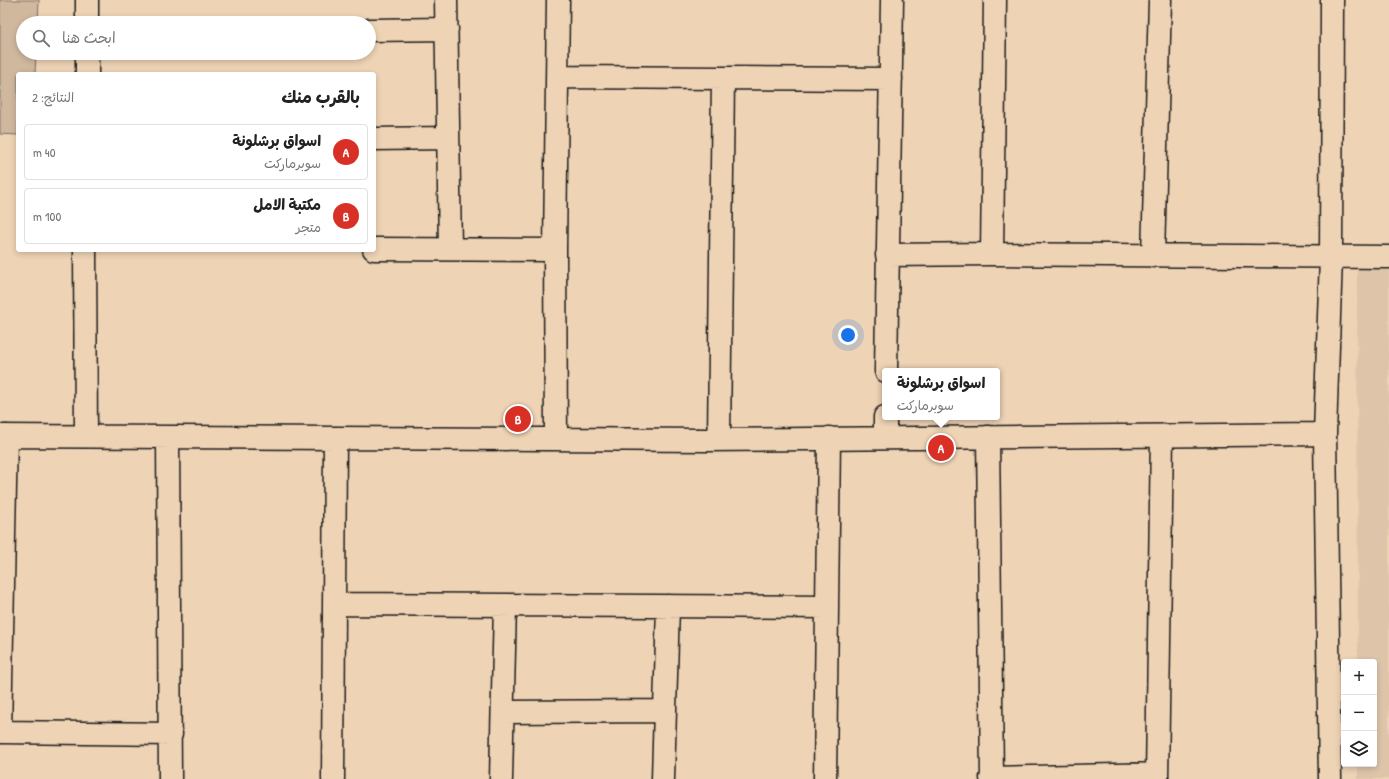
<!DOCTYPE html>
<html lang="ar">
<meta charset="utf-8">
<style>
:root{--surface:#fff;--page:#f6f6f6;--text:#222;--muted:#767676;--line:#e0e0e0;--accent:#d93025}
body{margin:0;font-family:"Patrick Hand","Playpen Sans Arabic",sans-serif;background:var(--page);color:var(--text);direction:rtl}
.controls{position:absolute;right:12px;bottom:12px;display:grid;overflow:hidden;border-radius:4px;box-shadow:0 2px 6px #0003}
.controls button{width:36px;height:36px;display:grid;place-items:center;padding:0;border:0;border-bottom:1px solid var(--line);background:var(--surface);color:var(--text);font:20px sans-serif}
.you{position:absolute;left:848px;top:335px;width:14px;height:14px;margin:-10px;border:3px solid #fff;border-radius:50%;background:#1a73e8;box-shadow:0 0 0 6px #1a73e833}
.badge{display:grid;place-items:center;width:26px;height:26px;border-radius:50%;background:var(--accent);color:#fff;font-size:13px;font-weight:700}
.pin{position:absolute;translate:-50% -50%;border:2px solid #fff;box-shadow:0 1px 4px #0006}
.popup{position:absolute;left:882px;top:368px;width:118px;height:52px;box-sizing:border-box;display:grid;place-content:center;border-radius:4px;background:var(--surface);filter:drop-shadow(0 1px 3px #0005);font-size:13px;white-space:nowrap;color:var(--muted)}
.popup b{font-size:15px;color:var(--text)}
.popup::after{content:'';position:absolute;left:50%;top:100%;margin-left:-8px;border:8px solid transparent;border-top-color:var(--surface)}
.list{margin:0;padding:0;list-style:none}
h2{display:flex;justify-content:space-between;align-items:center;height:52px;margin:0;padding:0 16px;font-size:17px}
h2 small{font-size:13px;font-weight:400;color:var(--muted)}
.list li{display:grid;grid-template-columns:26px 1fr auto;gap:12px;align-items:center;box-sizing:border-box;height:56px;margin:0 8px 8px;padding:0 8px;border:1px solid var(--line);border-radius:4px}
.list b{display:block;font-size:15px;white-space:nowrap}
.list p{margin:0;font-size:13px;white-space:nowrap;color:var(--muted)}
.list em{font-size:13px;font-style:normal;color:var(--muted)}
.icon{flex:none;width:22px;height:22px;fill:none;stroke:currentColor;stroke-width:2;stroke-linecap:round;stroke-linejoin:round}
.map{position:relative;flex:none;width:1389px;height:779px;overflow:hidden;direction:ltr}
.search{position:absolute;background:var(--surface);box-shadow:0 2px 6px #0003;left:16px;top:16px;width:360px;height:44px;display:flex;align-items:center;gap:10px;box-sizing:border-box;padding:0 14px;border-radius:22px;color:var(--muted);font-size:15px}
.panel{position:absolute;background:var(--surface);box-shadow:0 2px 6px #0003;left:16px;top:72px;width:360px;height:180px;border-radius:4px;direction:rtl}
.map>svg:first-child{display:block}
.built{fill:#dec5aa}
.green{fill:#d0b89f;stroke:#766a5e}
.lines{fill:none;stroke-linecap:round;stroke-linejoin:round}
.street-casing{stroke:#1c1c1c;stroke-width:25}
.street{stroke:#eed3b5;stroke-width:22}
</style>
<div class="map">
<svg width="1389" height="779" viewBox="0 0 1389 779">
<rect width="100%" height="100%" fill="#eed3b5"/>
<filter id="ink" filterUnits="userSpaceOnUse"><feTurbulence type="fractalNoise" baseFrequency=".025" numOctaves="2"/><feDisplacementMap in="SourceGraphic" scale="8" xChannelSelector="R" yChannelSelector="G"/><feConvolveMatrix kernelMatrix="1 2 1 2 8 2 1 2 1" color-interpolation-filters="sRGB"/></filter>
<g filter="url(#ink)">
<path class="built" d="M1389,258V779H1358V764H1374V662H1358L1357,259Z"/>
<path class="green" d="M0,0H39L38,23H23V53H36L35,74H18V135L0,134Z"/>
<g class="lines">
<defs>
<path id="street" d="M87,0V23
M446,0L450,249
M369,30L447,29
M87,74V53
M558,77L891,79
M374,139L448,138
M374,249L555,250
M85,250L86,436
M992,254L995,0
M887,255L992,254L1389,257
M1153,256L1160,0
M886,371L892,0
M0,436L706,440L1325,434
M168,437L170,779
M988,437L992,779
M885,438V417
M556,439L555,250L558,0
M719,440L723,78
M334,604L827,607
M503,712L665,711
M0,732L6,436
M0,732L171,734
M991,778L1157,774
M333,779L335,438
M501,779L505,605
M663,779L668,606
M825,779L829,438
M1157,779L1162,436
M1330,779L1325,434L1331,257L1332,0"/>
</defs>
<use href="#street" class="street-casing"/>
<use href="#street" class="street"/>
</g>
</g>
</svg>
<div class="controls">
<button>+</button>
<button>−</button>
<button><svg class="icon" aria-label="layers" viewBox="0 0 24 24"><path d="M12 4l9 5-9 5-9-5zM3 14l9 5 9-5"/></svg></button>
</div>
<div class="you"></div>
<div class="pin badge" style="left:941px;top:448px">A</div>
<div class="popup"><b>اسواق برشلونة</b>سوبرماركت</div>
<div class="pin badge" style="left:518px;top:419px">B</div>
<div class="search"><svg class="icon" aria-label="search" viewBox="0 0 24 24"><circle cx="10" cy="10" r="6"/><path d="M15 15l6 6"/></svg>ابحث هنا</div>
<section class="panel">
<h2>بالقرب منك<small>النتائج: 2</small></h2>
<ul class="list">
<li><span class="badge">A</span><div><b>اسواق برشلونة</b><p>سوبرماركت</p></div><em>40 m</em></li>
<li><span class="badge">B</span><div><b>مكتبة الامل</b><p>متجر</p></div><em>100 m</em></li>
</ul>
</section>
</div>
